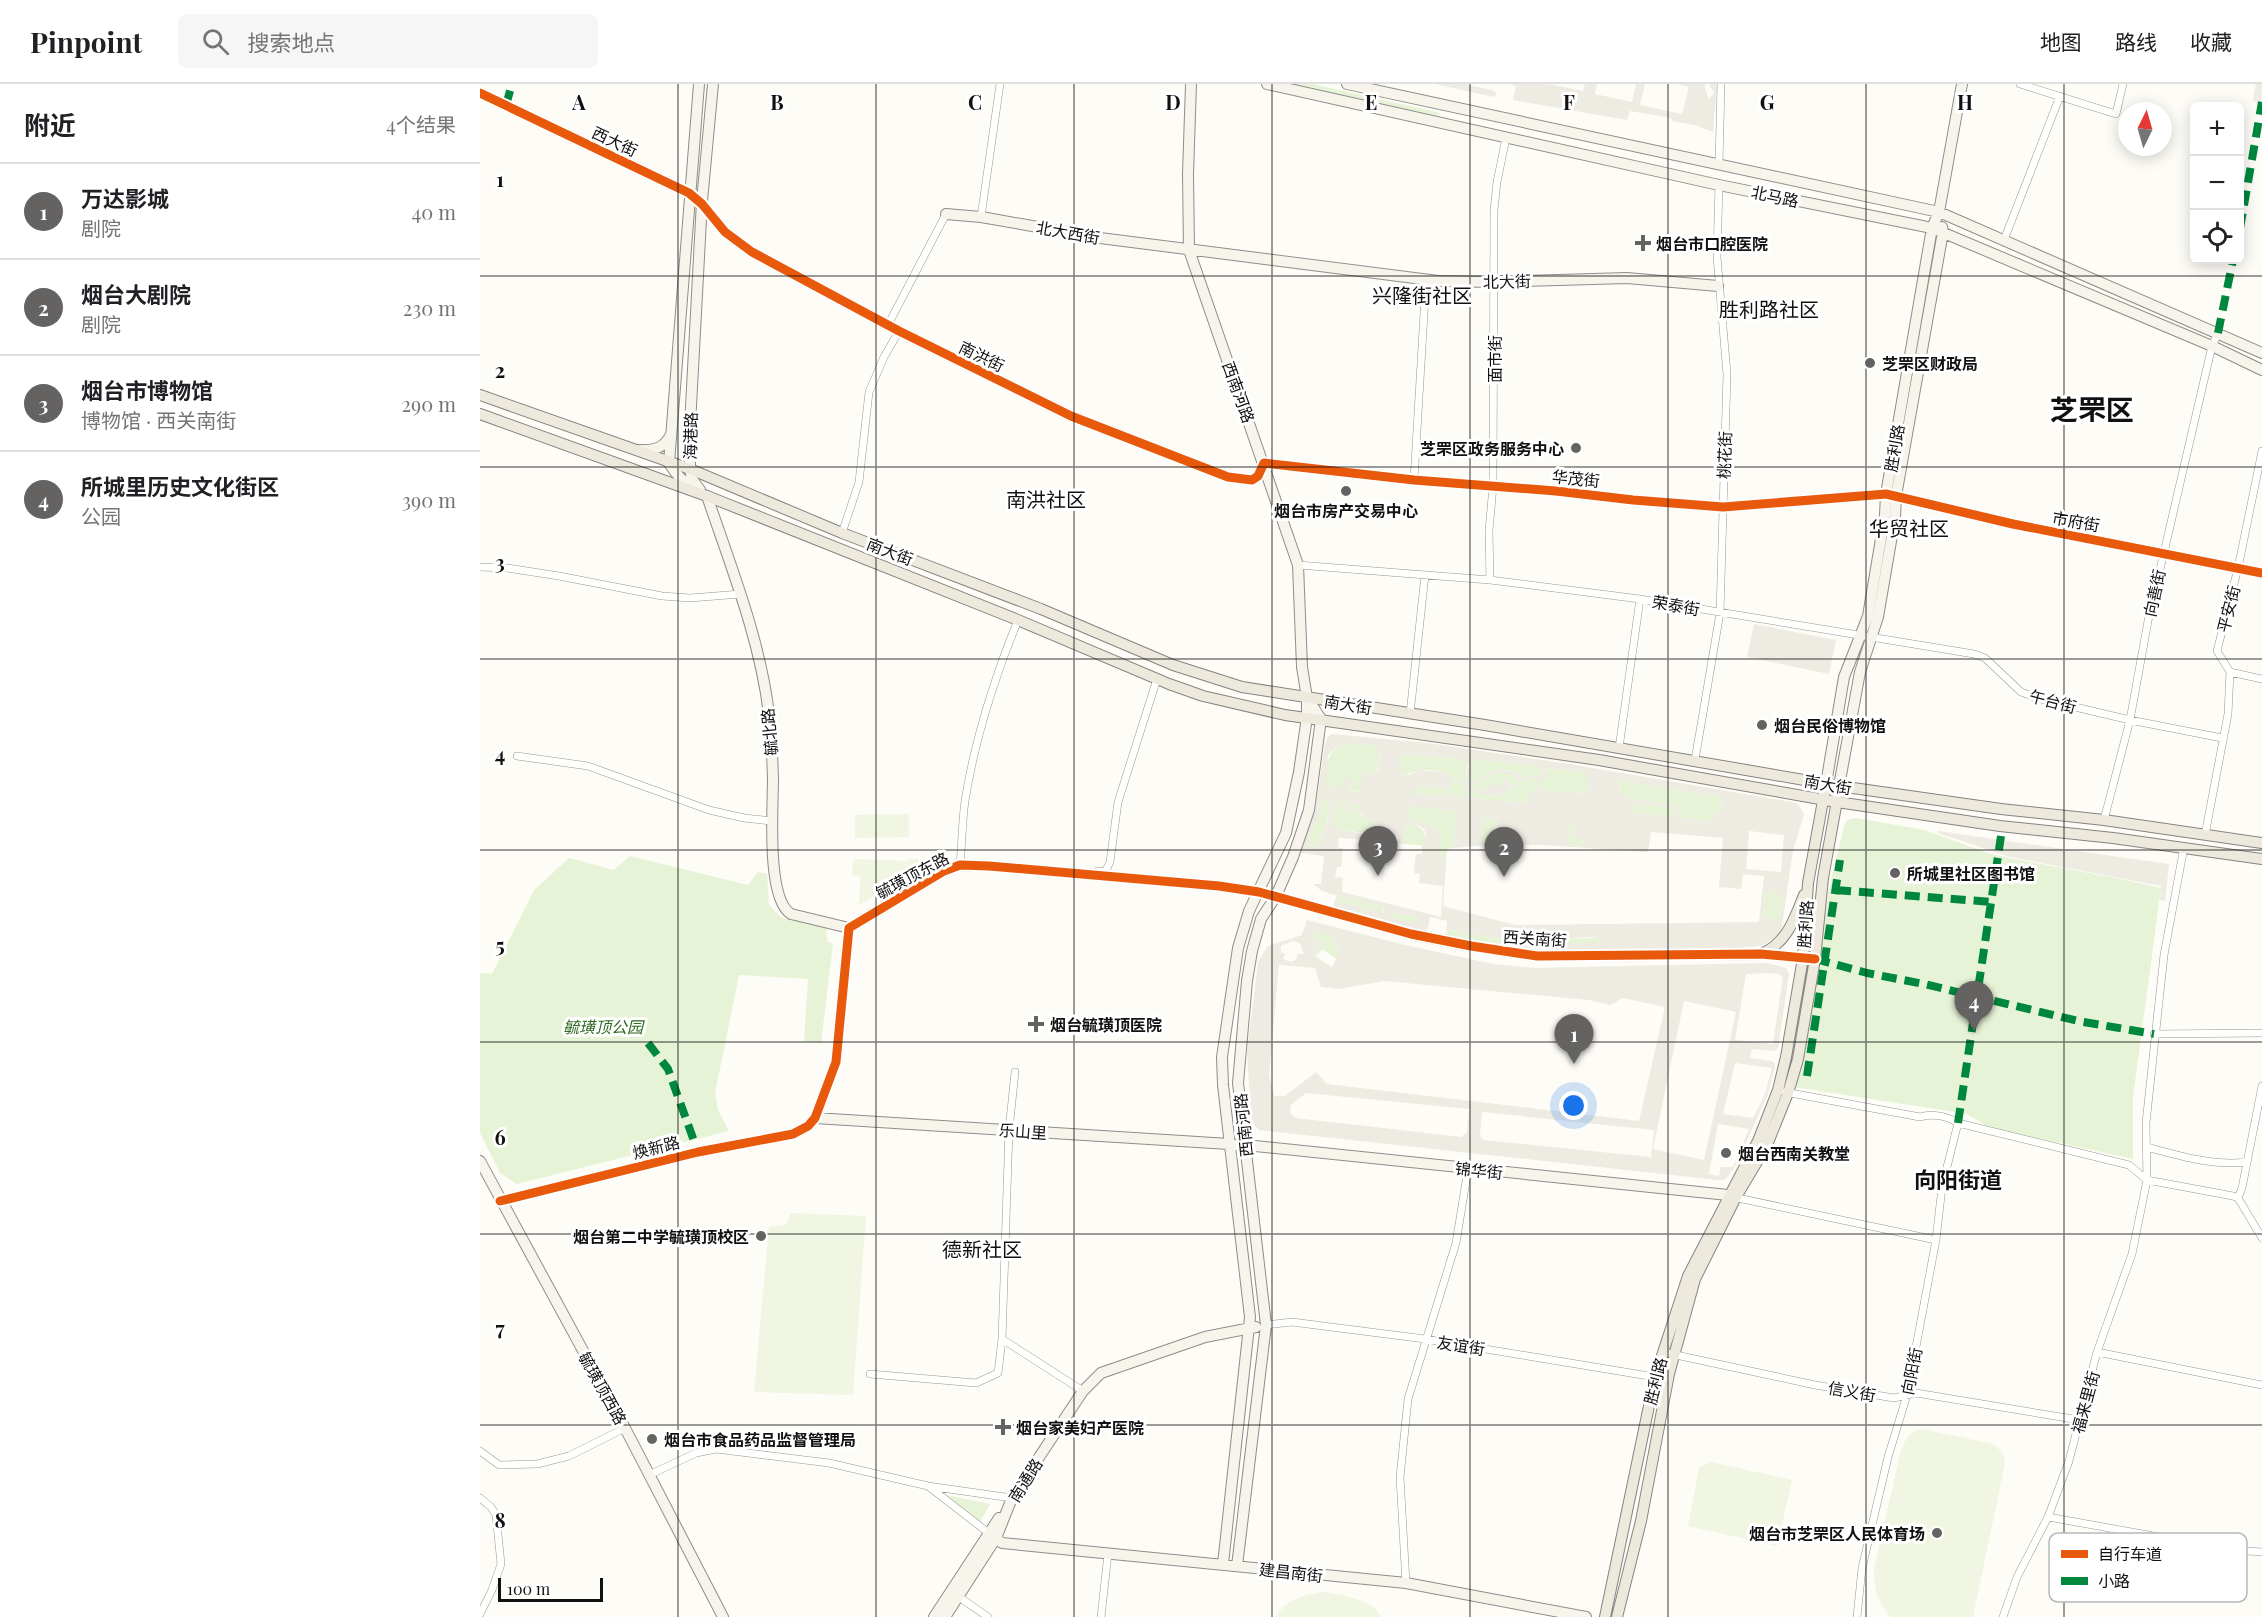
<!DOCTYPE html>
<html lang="zh">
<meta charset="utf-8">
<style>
:root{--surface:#fff;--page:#f6f6f6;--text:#202124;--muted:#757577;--line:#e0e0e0;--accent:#646362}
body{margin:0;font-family:"Playfair Display","Noto Sans SC",serif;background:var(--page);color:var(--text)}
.controls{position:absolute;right:18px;top:18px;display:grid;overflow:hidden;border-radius:9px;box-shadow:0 3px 15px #0003}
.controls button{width:54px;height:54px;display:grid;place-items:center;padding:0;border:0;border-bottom:2px solid var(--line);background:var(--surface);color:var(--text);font:30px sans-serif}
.compass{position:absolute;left:1638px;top:18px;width:54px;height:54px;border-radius:50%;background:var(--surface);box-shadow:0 3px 15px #0003;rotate:5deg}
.scale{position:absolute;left:18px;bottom:15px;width:105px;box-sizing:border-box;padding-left:6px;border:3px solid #111;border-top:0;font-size:16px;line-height:21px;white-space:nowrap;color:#111;-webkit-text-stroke:4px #fff;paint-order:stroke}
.you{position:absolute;left:1094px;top:1022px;width:21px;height:21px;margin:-15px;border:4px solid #fff;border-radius:50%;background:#1a73e8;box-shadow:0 0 0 9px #1a73e833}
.badge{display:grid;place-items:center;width:39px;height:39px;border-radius:50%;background:var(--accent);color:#fff;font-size:20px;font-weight:700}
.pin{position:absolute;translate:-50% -50px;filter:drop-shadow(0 2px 3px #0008)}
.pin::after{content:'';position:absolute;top:32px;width:21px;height:18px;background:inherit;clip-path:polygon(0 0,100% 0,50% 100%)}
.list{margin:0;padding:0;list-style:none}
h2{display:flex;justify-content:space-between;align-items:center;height:78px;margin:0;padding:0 24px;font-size:26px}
h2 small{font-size:20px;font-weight:400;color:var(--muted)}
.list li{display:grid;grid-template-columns:39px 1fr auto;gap:18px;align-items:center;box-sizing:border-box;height:96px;padding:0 24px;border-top:2px solid var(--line)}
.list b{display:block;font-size:22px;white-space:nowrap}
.list p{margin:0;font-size:20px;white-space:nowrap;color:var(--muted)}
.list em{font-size:20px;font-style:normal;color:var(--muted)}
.icon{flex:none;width:33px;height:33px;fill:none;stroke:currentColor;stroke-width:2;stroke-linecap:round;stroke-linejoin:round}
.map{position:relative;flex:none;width:1782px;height:1533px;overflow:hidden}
header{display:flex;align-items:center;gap:36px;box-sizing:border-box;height:84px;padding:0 30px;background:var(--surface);border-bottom:2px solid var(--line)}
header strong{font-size:28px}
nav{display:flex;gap:33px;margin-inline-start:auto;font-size:21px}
.search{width:420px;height:54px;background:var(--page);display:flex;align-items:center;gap:15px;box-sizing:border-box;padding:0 21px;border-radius:9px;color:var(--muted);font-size:22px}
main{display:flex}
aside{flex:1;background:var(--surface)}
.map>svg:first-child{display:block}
.green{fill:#e7f3d7}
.pitch{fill:#f0f6e1}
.plaza{fill:#edebe2;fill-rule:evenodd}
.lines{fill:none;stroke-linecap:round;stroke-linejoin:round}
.street-casing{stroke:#979795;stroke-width:8}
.secondary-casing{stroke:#8e8d8b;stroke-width:12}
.primary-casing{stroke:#858482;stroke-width:12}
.street{stroke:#fffffe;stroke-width:7}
.secondary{stroke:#f6f4eb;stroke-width:10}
.primary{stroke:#ede9dc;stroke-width:10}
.quiet{stroke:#00873e;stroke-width:8;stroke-dasharray:15 8;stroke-linecap:butt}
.cycleway-casing{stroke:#fff;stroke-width:13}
.cycleway{stroke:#e8590c;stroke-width:9}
.grid{fill:none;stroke:#111;stroke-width:1.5;stroke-opacity:0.55}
.poi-dot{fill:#646362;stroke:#fff;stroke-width:2}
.labels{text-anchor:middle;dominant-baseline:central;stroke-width:6;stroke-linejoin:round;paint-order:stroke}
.street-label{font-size:16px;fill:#111;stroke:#fff}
.poi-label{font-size:16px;font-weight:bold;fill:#111;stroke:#fff;text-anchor:start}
.park-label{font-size:16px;font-style:italic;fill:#2f6b1f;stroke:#fff}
.quarter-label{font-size:20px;fill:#111;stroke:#fff}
.district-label{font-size:22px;font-weight:bold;fill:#111;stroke:#fff}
.town-label{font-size:28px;font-weight:bold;fill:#111;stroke:#fff}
.key{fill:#fff;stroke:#b8b8b8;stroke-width:1.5}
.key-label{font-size:16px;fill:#111}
.grid-label{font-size:20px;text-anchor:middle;font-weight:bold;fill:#111;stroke:#fff;stroke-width:6;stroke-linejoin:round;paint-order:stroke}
</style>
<header>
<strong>Pinpoint</strong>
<div class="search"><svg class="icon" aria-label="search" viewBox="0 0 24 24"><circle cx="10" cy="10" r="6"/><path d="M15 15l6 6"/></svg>搜索地点</div>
<nav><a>地图</a><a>路线</a><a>收藏</a></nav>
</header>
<main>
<aside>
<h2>附近<small>4个结果</small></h2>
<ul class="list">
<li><span class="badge">1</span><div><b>万达影城</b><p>剧院</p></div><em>40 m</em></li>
<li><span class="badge">2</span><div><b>烟台大剧院</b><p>剧院</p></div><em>230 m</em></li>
<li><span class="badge">3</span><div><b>烟台市博物馆</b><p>博物馆 · 西关南街</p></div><em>290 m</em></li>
<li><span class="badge">4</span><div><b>所城里历史文化街区</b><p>公园</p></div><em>390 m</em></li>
</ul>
</aside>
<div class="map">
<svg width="1782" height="1533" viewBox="0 0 1782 1533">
<rect width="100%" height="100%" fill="#fdfcf7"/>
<path class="green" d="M812,0H833L957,28L960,31L958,32Z
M865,660L896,661C905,681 895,693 882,708L845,704C846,686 844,666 865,660Z
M921,670L981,675L987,679L986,699C974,692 952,683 938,687C930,689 928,691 919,690Z
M994,675L1052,681L1060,684L1059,692H1050L1042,694C1024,678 1006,689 989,702L991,678Z
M1062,684L1109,688L1107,710L1061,706Z
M1020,688L1032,690L1039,697L1033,702L1031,699L1005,708L991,703L1004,694Z
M970,693L986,702L985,714L969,713Z
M1050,694L1059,695V705L1053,706L1048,713L1047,719L987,714L988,704C998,709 1016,715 1025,709C1034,704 1041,696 1050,694Z
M1140,696L1243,714L1241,731L1232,737L1201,734V726L1197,723L1142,712L1139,710Z
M933,702L967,705L966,713L933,710Z
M860,714L867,715L864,721L871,722H869V719L879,720L878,727L883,732L895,737L894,750L854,745L851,732Z
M842,716H850C850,734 844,748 838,764L827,760Z
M1153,719L1195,725L1198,733L1152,729Z
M929,722L976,727L973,764L967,765L966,779L956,764L958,761L950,740L928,735Z
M1005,734L1017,735L1016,750L1008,751L1006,759H998L1000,743Z
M1376,734L1445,746L1508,769L1529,774L1646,796L1681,804L1653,1013V1075L1510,1044L1487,1030L1314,1003L1350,801L1364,742L1367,736Z
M926,739C942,741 947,746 945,762L924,760Z
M1087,740L1094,741L1103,754L1102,762L1090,761L1087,759Z
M150,772L268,801L278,788L287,790L289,821L302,834L346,843L347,857L353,860L341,959L324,957L328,895L259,891L235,1009L238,1026L249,1047L37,1100L20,1089L0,1049V889L12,890L54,806L89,774L134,786Z
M1285,808L1302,809L1300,835L1283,834Z
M859,811L904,823L902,829L857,817Z
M913,827L937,833L936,840L910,834Z
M834,842C844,850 837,849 852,850L860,867L857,875L842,865L836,872L833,871L838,862L845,861V859L835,858Z
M968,845L1021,855V861L967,851Z
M1032,854H1074L1064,860L1031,859Z
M1119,854L1118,860H1078L1079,855Z
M467,1411L510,1420L500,1438Z"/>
<path class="pitch" d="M429,730V753L375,754V731Z
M373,775L428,777V775H439V785L379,821L380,792L372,791Z
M310,1129L386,1132L373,1311L274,1308L289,1143L306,1141Z
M1442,1345L1513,1360L1523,1369L1525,1379L1493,1533H1411C1397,1518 1394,1506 1394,1485L1421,1366C1426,1355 1429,1347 1442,1345Z
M1231,1378L1312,1396L1297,1462L1208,1442L1219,1384Z
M844,1508C861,1511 894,1515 901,1533H795C808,1515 822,1511 844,1508Z"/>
<path class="plaza" d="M955,0H985L1015,7L1016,11L1014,13Z
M1030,0H1068L1103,7L1105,0H1117L1115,10L1152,18L1156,0H1165L1160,21L1202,30L1209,3L1197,0H1225V5L1229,15L1234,9L1229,0H1237L1233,48L1215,41L1192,37L1191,34L1150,27L1147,36L1033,16L1036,2Z
M1776,0H1782L1781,21L1776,19L1773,15Z
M1274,540L1356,556L1349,590L1267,573Z
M852,650L948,659L1089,680L1312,718L1318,720L1324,730L1313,767L1301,848L1294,855L1280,862L1217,868L1043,867L966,853L967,837L950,833L948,844L944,848L853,822L857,812L842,807L833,800H841L844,772L820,769L835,726L845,660L847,654ZM865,660L896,661L895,670L900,671L898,688H883L881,708L869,707L872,695L865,694L862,695L861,705L845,704L848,671L855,664ZM921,670L981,675L987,679L988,682L986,698L966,689L939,686L929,691L919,690ZM994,675L1052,681L1060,684L1059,692H1050L1042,694L1036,688L1017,686L1002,691L989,701L991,678ZM1063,684L1108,688L1107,710L1061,706V701L1066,695V690ZM1020,688L1032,690L1039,697L1033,702L1028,697L1021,696L1020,702L1006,701L1005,708L991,703L1004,694ZM971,693L986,702L984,714L969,712ZM1050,694L1059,695V704L1049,708L1047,719L987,714L989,705L1005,711H1022L1045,695ZM1140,696L1243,714L1241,730H1234L1232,737L1201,734V726L1197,723L1142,712L1139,709ZM933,702L967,705L966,713L933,710ZM860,714L867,715L864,721H860L861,726L870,728L872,722H869V719L879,720L878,728L883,730V736L895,737L894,750L918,752L917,759L924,760L926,739L938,741L944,745L946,750L945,762H942V770H936L934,789L940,790L939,799L963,802L961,833L862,808L863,794L855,793L857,783H861L863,764H858L859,754L885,756L886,750L854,745L851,732ZM842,716H850V721L848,737L838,764L827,760L834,739L838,738ZM1153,719L1195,725L1198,733L1152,729ZM929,722L976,727L973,764L1007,761H1063L1168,768L1171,748L1243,754L1239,803L1261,805L1263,790L1284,792L1279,838L1035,841L963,822L966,779L956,764L960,760L961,748L950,740L928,735ZM1005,734L1017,735L1016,750L1009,751L1005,759H999L1000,743ZM1087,741H1093L1092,754L1103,755L1102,762L1090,761L1087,759ZM1269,747L1304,751L1301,788L1266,785ZM1285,808L1302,810L1300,835L1283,834ZM859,811L904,823L903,829L857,817ZM913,828L937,833L936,839L910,834ZM968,845L1021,855V861L967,852ZM1109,853L1119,854L1118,859L1078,860L1079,855ZM1032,854H1073V855L1064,860L1032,859Z
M1458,747L1689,780L1685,817L1680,816L1681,802L1530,773L1458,749Z
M827,836L925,861L1013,880L1054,884L1287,879L1306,884L1309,890L1298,965L1294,967L1272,965L1270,974L1291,977L1295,979V983L1288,1010L1256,1081L1245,1096H1238L779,1046L775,1042L771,1033L767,968L778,878L788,862L822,851ZM835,842L840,850H852L853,859L858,861L859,870L852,883L833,871L838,862L845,861L846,859L835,858ZM813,857L820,859L824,870H818L816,876L811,878L803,875L805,869H801V862ZM799,881L835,884L841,903L859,905L904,897L1109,916L1130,921L1143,914L1185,923L1159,1037L847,1000L836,988L805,1012H794L789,991ZM1289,889L1299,890L1303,893L1293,960L1255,956L1266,890ZM1204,917L1256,928L1224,1076L1173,1065ZM1255,979L1292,984L1285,1010L1273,1034L1243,1030ZM826,1009L989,1025L987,1048L981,1053L816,1034L810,1029L811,1021ZM1002,1028L1174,1046L1171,1073L1003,1056L1000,1051ZM1238,1040L1269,1045L1253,1083H1241L1239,1092L1229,1090Z"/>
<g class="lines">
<defs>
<path id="street" d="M1540,0L1636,30L1643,0
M1239,79L1241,0
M501,133L520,0
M1524,156L1580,12
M408,241L466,130
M934,396L946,196
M362,449L379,398L389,308L404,273L419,247
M818,481L1010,496L1160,515L1494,570L1505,574L1541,608L1557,614L1650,636L1742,654
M0,483L27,484L79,492L182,512L210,514L261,510
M1010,496L1009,447L1013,402L1014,126L1017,98L1026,54
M1750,588L1782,595
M930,630L945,491
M1139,664L1160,515
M37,672L108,682L229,726L264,734L292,737
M1215,676L1240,529L1247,290L1237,173L1239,101
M1624,736L1650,636L1668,537L1732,262L1738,249
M1725,751L1748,630L1750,588L1737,567L1758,484L1782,367
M480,781C482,760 482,738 485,717C495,654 514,595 538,536
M618,787L625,788L630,778L638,718L677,595
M1674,950L1782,949
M535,988L529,1046L522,1255L603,1307
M1305,1008L1440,1033C1451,1029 1468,1032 1478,1039L1649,1081L1667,1096L1753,1112L1758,1114L1782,1154
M1667,1063C1700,1072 1733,1082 1767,1078
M1253,1113L1456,1156
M1758,1114L1762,1104L1782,1002
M786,1241L812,1238L945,1255L1175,1293
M1182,1268L1335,1301L1414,1314L1436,1309L1599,1336
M1617,1268L1782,1301
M390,1290L496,1299L518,1289L522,1255
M0,1367L19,1381L57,1380L89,1372L145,1344
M169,1391L216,1369L236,1365L349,1379L448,1402L510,1450
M448,1402L532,1414
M0,1414L11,1423L16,1431L21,1480L12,1506L0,1530
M1568,1433L1752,1466L1782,1468
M926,1499L920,1393L928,1315L976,1159L988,1085
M479,1513L508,1533
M621,1533L628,1470
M1377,1533L1382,1484L1408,1373L1427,1311L1456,1156L1462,1103L1478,1039
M1523,1533L1537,1493L1568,1433L1589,1377L1617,1268L1652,1170L1667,1096L1666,1039L1684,871L1704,763"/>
<path id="secondary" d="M711,0L708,90L709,166L818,481L822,583L827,614V633L819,688L806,749L769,827L758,864L742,973L743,1001L770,1233L743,1480
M787,0L1239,101L1452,144L1732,262L1782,286
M867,0L1459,128L1782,269
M0,9L209,109L222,120L245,148L272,168L419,247L591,332L748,393L772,396L778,392L784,379
M466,130L501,133L620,154L958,197L1014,198L1147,194L1238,202
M160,366C174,367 185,364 191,350
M784,379L934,396L1076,407L1153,416L1243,423L1406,410L1533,440L1782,489
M214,405C203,398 196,391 189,379L219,0
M220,406L212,395L210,385V341L222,117L233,0
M227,412C251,483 280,555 289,630C292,651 292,673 293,694C293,723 286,815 311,830L369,844
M1346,700L1364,593L1388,532L1405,431L1406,410L1452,144L1459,128L1482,0
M1359,702L1380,588L1398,533L1415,434L1416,412L1463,148L1462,143
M335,1034L765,1061L1248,1111
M0,1077L145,1344L243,1533
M20,1117L218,1068L313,1050L328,1042L335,1034L356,978L369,844L464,787L480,781L509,782L739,802L779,808L931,850L991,862L1057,872L1281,870L1335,875
M516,1454L522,1459L926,1499L1106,1533
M757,1482L786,1241L758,999L767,897L772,867L781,835L796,812L813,773L829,726L841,635L828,615
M454,1533L519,1434
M465,1533L516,1454L532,1414L603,1307L621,1289L725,1253L776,1243"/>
<path id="primary" d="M0,311L210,385L362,449L561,525L693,581L762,603L1005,641L1359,702L1521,725L1624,736L1782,759
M0,330L227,412L538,536L689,600L723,612L805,631L1119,676L1357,718L1520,742L1633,754L1782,775
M1281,870C1307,859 1314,836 1324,811
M1125,1533L1175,1293L1208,1192L1278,1057L1298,1006L1306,973L1323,874L1328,799L1346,700
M1137,1533L1161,1437L1189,1290L1215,1195L1256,1113L1287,1061L1308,1009L1318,975L1335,875L1343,794L1358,711"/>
</defs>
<use href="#street" class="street-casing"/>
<use href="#secondary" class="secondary-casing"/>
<use href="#primary" class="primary-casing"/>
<use href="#street" class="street"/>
<use href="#secondary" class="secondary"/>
<use href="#primary" class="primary"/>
<path class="quiet" d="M26,21L32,0
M1760,144L1782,18
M1738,249L1753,176
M1356,806L1512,818
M1335,875L1387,889L1444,900L1598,937L1674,950
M168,959L188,985L218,1068
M1327,992L1360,776
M1478,1039L1521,752"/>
<defs>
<path id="cycleway" d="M0,9L209,109L222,120L245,148L272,168L419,247L591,332L748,393L772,396L778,392L784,379L934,396L1076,407L1153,416L1243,423L1406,410L1533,440L1782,489
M20,1117L218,1068L313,1050L328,1042L335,1034L356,978L369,844L464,787L480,781L509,782L739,802L779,808L931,850L991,862L1057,872L1281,870L1335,875"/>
</defs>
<use href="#cycleway" class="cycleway-casing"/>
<use href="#cycleway" class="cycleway"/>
</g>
<path class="grid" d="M198,0V1533M396,0V1533M594,0V1533M792,0V1533M990,0V1533M1188,0V1533M1386,0V1533M1584,0V1533M0,192H1782M0,383H1782M0,575H1782M0,766H1782M0,958H1782M0,1150H1782M0,1341H1782"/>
<g class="poi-dot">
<path d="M1160 150h6v6h6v6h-6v6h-6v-6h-6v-6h6z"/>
<circle cx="1390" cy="279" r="6"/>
<circle cx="1096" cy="364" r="6"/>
<circle cx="866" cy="407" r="6"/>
<circle cx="1282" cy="641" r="6"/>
<circle cx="1415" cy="789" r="6"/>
<path d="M553 931h6v6h6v6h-6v6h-6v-6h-6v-6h6z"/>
<circle cx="1246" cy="1069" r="6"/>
<circle cx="281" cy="1152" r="6"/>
<path d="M520 1334h6v6h6v6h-6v6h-6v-6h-6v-6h6z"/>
<circle cx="172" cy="1355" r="6"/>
<circle cx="1457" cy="1449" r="6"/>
</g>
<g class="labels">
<g class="street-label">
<text transform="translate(135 57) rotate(25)">西大街</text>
<text transform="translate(1295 112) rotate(12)">北马路</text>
<text transform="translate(588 148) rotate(10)">北大西街</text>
<text transform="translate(1027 197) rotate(-1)">北大街</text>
<text transform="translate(502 272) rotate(26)">南洪街</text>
<text transform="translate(1014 275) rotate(-90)">面市街</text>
<text transform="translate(759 308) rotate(70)">西南河路</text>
<text transform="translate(210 352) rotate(-89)">海港路</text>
<text transform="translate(1414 364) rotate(-80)">胜利路</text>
<text transform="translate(1244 371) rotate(-88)">桃花街</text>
<text transform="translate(1096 394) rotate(6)">华茂街</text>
<text transform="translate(1596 437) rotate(10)">市府街</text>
<text transform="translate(410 467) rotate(21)">南大街</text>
<text transform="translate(1674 509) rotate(-78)">向善街</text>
<text transform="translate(1196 521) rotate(10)">荣泰街</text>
<text transform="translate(1748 525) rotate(-76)">平安街</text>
<text transform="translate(1573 617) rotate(15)">午台街</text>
<text transform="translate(868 620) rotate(9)">南大街</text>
<text transform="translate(289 648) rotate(-95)">毓北路</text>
<text transform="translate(1348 700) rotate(10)">南大街</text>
<text transform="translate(432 791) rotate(-28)">毓璜顶东路</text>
<text transform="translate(1325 840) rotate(-86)">胜利路</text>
<text transform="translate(1055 854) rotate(4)">西关南街</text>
<text transform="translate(763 1041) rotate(-96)">西南河路</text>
<text transform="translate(543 1047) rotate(4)">乐山里</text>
<text transform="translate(176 1063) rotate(-14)">焕新路</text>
<text transform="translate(999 1086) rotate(6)">锦华街</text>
<text transform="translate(981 1261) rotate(9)">友谊街</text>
<text transform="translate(1431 1287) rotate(-79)">向阳街</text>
<text transform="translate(1175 1297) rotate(-76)">胜利路</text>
<text transform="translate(123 1304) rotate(61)">毓璜顶西路</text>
<text transform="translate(1372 1307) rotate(10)">信义街</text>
<text transform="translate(1605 1318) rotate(-75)">福来里街</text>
<text transform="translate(545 1396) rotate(-58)">南通路</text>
<text transform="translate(811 1488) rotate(6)">建昌南街</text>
</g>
<g class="poi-label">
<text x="1176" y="159">烟台市口腔医院</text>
<text x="1402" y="279">芝罘区财政局</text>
<text x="1084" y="364" text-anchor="end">芝罘区政务服务中心</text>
<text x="866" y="426" text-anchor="middle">烟台市房产交易中心</text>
<text x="1294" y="641">烟台民俗博物馆</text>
<text x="1427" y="789">所城里社区图书馆</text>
<text x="570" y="940">烟台毓璜顶医院</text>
<text x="1258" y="1069">烟台西南关教堂</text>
<text x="269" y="1152" text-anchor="end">烟台第二中学毓璜顶校区</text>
<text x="536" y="1343">烟台家美妇产医院</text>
<text x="184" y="1355">烟台市食品药品监督管理局</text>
<text x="1445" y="1449" text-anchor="end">烟台市芝罘区人民体育场</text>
</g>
<g class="park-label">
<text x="123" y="942">毓璜顶公园</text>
</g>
<g class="quarter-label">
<text x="942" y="210">兴隆街社区</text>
<text x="1289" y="224">胜利路社区</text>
<text x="566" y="414">南洪社区</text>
<text x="1429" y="443">华贸社区</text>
<text x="502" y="1164">德新社区</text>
</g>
<g class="district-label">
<text x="1478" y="1095">向阳街道</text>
</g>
<g class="town-label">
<text x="1612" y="324">芝罘区</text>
</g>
</g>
<rect x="1569" y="1449" width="198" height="69" rx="9" class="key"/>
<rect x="1581" y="1466" width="27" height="8" fill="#e8590c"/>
<rect x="1581" y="1493" width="27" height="8" fill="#00873e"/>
<g class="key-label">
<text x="1618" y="1476">自行车道</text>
<text x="1618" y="1503">小路</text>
</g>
<g class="grid-label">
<text x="99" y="26">A</text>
<text x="297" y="26">B</text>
<text x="495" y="26">C</text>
<text x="693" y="26">D</text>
<text x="891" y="26">E</text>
<text x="1089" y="26">F</text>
<text x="1287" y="26">G</text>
<text x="1485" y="26">H</text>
<text x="20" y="103">1</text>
<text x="20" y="294">2</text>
<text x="20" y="486">3</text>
<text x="20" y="678">4</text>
<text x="20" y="869">5</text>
<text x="20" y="1061">6</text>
<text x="20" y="1252">7</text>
<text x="20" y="1444">8</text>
</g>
</svg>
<div class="controls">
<button>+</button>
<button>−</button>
<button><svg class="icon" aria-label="locate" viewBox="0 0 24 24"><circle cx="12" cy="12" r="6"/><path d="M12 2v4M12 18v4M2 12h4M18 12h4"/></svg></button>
</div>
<svg class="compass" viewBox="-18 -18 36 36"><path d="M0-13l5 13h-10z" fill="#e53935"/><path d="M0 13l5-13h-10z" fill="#757577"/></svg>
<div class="scale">100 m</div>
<div class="you"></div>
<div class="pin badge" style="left:1094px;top:980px">1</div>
<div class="pin badge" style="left:1024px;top:793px">2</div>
<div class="pin badge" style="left:898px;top:792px">3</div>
<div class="pin badge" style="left:1494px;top:947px">4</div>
</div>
</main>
